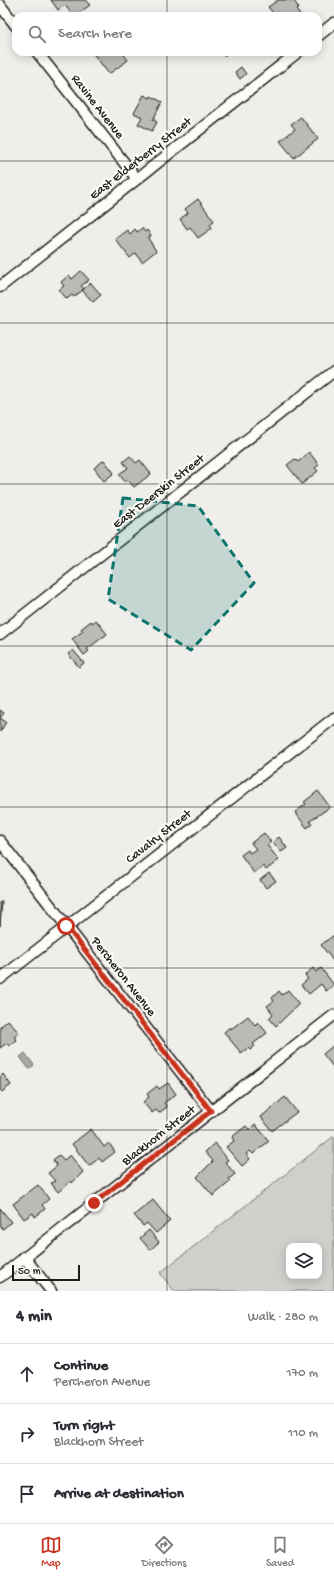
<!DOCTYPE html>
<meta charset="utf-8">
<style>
:root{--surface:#fff;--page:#f2f2f3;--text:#2b2b33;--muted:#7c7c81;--line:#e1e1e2;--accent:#c8321e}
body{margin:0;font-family:"Gochi Hand",sans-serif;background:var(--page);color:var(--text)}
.controls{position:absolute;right:12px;bottom:12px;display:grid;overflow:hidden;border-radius:8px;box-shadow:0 2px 10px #0003}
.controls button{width:36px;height:36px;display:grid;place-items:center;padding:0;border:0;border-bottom:1px solid var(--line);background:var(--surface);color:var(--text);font:20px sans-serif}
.scale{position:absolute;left:12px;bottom:10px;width:68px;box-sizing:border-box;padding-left:4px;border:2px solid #1c1c1c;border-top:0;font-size:11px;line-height:14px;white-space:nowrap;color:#1c1c1c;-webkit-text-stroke:3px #fdfcf7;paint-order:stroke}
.stop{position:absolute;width:12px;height:12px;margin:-9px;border:3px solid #c8321e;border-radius:50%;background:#fff}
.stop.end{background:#c8321e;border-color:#fff;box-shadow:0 1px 4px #0008}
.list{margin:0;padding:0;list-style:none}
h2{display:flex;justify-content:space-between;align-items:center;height:52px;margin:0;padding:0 16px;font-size:17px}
h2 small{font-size:13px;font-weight:400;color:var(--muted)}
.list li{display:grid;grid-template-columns:26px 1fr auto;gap:12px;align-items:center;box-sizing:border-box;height:60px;padding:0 16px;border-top:1px solid var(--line)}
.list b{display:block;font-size:15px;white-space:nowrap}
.list p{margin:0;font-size:13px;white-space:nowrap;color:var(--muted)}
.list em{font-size:13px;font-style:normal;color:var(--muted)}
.icon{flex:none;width:22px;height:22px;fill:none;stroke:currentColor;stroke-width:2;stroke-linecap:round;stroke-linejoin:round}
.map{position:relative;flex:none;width:334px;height:1291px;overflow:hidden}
.search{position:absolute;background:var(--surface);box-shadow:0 2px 10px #0003;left:12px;right:12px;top:12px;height:44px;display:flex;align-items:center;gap:10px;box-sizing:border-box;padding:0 14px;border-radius:12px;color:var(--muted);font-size:15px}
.sheet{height:232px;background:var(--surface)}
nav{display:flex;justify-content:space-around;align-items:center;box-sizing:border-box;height:56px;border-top:1px solid var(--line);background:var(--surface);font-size:11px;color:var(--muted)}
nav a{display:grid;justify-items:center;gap:2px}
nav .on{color:var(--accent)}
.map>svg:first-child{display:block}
.green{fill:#d0cfcc;stroke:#767674;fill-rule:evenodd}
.water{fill:#a8a7a3;stroke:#706f6d}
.building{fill:#bbbab6;stroke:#1c1c1c}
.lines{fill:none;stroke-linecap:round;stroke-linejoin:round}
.minor-casing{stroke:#1c1c1c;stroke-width:13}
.minor{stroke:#fdfcf7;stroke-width:10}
.route{stroke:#c8321e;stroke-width:5}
.marked{fill:#0f766e;fill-opacity:0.2;stroke:#0f766e;stroke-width:3;stroke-dasharray:8 5;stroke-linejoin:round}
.grid{fill:none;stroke:#1c1c1c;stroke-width:1;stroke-opacity:0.55}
.labels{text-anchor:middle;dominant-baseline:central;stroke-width:4;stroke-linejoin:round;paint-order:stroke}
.street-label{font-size:13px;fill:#1c1c1c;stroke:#fdfcf7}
</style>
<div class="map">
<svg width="334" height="1291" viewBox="0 0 334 1291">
<rect width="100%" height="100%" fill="#f0eeea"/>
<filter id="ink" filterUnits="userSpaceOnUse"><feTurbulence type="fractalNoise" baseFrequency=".025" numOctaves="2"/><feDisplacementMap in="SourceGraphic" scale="8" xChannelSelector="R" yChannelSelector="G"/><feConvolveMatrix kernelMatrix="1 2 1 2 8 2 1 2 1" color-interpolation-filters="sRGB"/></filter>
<g filter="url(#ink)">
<path class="green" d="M334,1136V1291H174L160,1273ZM289,1246H319V1276H289Z"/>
<path class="water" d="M25,1053L34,1065L29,1069L20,1057Z"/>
<path class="building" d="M51,0H85L90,5L75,16H73L65,5L58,10Z
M278,0H295L294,1L299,8L296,10L301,16H270L273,13L268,7Z
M92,52H122L128,60L109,74Z
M220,52H229L224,56Z
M241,67L246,74L240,79L235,72Z
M144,95L150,98L151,96L162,102L153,120L157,122L152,131L138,124L142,117L134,113Z
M301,117L318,139L294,158L280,141L295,129L291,124Z
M198,199L214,221L210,224L212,228L198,238L190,227L187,229L180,219L188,213L185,209Z
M142,228L145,232L147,230L151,236L148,238L156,251L142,262L136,253L130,258L115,239L127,230L130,234L135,229L137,232Z
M81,271L89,280L81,286L84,289L74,297L72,295L67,299L59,290L64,286L61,282L69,275L72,279Z
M91,283L101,295L93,302L82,290Z
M309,452L319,465L315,468L318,471L302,484L287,465L295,459L298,462Z
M130,456L136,463L140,460L151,474L134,487L128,480L125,482L119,474L128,468L123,462Z
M104,460L114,473L104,481L94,468Z
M96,620L107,634L87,649L89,651L84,655L72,639L83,631L81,629L91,621L92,623Z
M73,650L84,663L79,667L68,654Z
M0,710L4,713L0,718L6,722L0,732Z
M318,791L330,807L310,821L312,824L307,828L295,812L306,804L304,802Z
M264,833L271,842L267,845L279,860L266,870L263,866L254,873L241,855L248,850L250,853L256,849L251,843Z
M279,837L287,848L281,852L273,842Z
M269,873L276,881L266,888L260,880Z
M0,902H2L0,926Z
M334,935V962L321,945Z
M313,968L316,972L321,968L334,985L326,991L321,984L309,994L301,985L308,979L305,975Z
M288,990L299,1004L276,1026L269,1018L273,1014L267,1006L274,1001L272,998L279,991L282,995Z
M248,1016L255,1025L258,1022L267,1033L253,1044L255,1046L250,1050L248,1048L241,1053L224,1032L230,1027L231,1029Z
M8,1020L19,1033L14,1037L17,1040L9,1046L7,1043L0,1048V1027Z
M334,1045V1068L323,1054Z
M3,1074L11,1085L2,1092L0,1089V1077Z
M168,1083L176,1094L164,1103L167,1107L159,1113L156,1110L152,1113L143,1102L149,1097L147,1094L157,1086L159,1089Z
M285,1097L297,1112L272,1131L261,1117Z
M255,1124L269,1141L253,1154L250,1151L246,1154L250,1159L242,1166L226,1147L234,1141L232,1137L246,1126L249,1130Z
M91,1129L104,1147L109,1143L115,1152L102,1162L99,1158L89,1166L72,1144Z
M215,1143L228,1160L225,1162L235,1174L229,1179L231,1181L213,1196L197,1177L213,1161L205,1152Z
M59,1155L64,1160L70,1155L83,1172L72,1183L71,1181L58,1192L51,1183L55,1181L48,1173L57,1166L53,1160Z
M38,1185L49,1199L42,1205L45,1209L35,1217L33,1213L24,1219L13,1204Z
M153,1200L170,1221L156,1233L147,1223L143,1226L134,1215Z
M0,1208L11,1222L3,1229L0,1225Z
M149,1230L159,1242L150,1250L140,1238Z"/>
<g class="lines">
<defs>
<path id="minor" d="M0,5L16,26
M318,36L334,23
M37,52L137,179
M0,287L298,52
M0,634L334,371
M0,841L211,1111
M0,979L334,718
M24,1257L51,1291
M0,1277L334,1015"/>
</defs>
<use href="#minor" class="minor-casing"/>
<use href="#minor" class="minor"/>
</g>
</g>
<g class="lines" filter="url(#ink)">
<path class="route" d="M66,926L211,1111L94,1203"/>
</g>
<path class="marked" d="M123,498L198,506L254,583L191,650L108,599Z"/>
<path class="grid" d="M167,0V16M167,52V1291M0,161H334M0,323H334M0,484H334M0,646H334M0,807H334M0,968H334M0,1130H334"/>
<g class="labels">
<g class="street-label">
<text transform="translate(97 107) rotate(52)">Ravine Avenue</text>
<text transform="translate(141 159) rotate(-38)">East Elderberry Street</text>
<text transform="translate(159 492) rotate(-38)">East Deerskin Street</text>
<text transform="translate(159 837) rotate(-38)">Cavalry Street</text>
<text transform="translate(123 977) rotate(52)">Percheron Avenue</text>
<text transform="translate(159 1136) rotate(-38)">Blackhorn Street</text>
</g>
</g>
</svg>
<div class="controls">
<button><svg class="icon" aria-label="layers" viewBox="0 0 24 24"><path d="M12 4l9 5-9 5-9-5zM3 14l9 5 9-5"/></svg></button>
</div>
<div class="scale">50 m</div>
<div class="stop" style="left:66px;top:926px"></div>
<div class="stop end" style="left:94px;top:1203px"></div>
<div class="search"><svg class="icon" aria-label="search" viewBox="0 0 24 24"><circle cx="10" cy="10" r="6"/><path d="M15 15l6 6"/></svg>Search here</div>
</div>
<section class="sheet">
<h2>4 min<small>Walk · 280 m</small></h2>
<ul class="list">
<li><svg class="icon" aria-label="ahead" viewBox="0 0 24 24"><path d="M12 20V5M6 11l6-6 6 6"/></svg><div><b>Continue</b><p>Percheron Avenue</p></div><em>170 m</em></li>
<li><svg class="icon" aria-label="right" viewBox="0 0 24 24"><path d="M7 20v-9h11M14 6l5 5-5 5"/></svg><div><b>Turn right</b><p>Blackhorn Street</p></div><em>110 m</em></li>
<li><svg class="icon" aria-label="arrive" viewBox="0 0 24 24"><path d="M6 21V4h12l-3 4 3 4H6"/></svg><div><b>Arrive at destination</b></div></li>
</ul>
</section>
<nav>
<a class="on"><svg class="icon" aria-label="map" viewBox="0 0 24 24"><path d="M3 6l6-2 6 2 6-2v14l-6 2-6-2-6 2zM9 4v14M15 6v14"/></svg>Map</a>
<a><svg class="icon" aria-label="directions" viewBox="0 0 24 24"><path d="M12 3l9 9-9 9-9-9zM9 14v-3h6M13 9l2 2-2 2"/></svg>Directions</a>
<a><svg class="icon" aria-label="saved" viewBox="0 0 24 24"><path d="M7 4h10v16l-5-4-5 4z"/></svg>Saved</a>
</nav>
